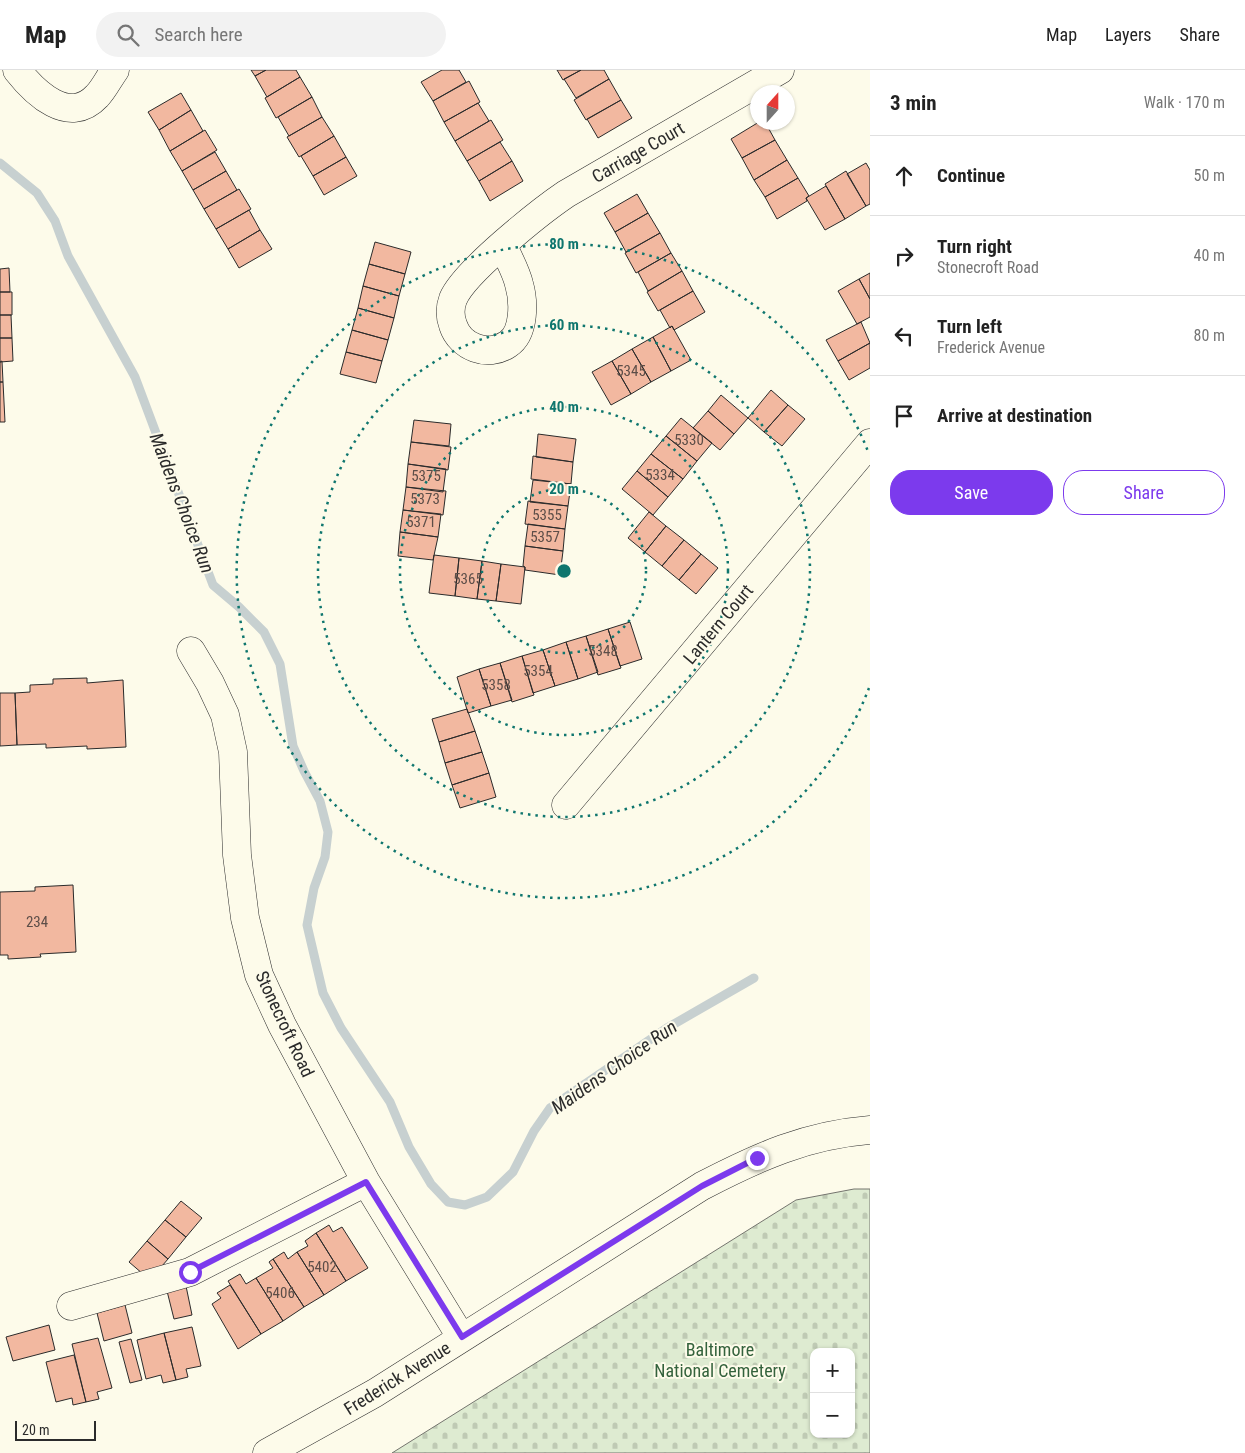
<!DOCTYPE html>
<meta charset="utf-8">
<style>
:root{--surface:#fff;--page:#f2f2f2;--text:#222;--muted:#767676;--line:#e0e0e0;--accent:#7c3aed}
body{margin:0;font-family:"Roboto Condensed",sans-serif;background:var(--page);color:var(--text)}
.controls{position:absolute;right:15px;bottom:15px;display:grid;overflow:hidden;border-radius:10px;box-shadow:0 1px 4px #0004}
.controls button{width:45px;height:45px;display:grid;place-items:center;padding:0;border:0;border-bottom:1px solid var(--line);background:var(--surface);color:var(--text);font:25px sans-serif}
.compass{position:absolute;left:750px;top:15px;width:45px;height:45px;border-radius:50%;background:var(--surface);box-shadow:0 1px 4px #0004;rotate:21deg}
.scale{position:absolute;left:15px;bottom:12px;width:81px;box-sizing:border-box;padding-left:5px;border:2px solid #2b2b2b;border-top:0;font-size:14px;line-height:18px;white-space:nowrap;color:#2b2b2b;-webkit-text-stroke:4px #fdfbea;paint-order:stroke}
.stop{position:absolute;width:15px;height:15px;margin:-11px;border:4px solid #7c3aed;border-radius:50%;background:#fff}
.stop.end{background:#7c3aed;border-color:#fff;box-shadow:0 1px 5px #0008}
.list{margin:0;padding:0;list-style:none}
h2{display:flex;justify-content:space-between;align-items:center;height:65px;margin:0;padding:0 20px;font-size:21px}
h2 small{font-size:16px;font-weight:400;color:var(--muted)}
.list li{display:grid;grid-template-columns:32px 1fr auto;gap:15px;align-items:center;box-sizing:border-box;height:80px;padding:0 20px;border-top:1px solid var(--line)}
.list b{display:block;font-size:19px;white-space:nowrap}
.list p{margin:0;font-size:16px;white-space:nowrap;color:var(--muted)}
.list em{font-size:16px;font-style:normal;color:var(--muted)}
.actions{display:flex;gap:10px;padding:15px 20px}
.actions a{flex:1;padding:11px 0;border:1px solid var(--accent);border-radius:20px;text-align:center;font-size:18px;color:var(--accent)}
.actions .main{background:var(--accent);color:#fff}
.icon{flex:none;width:28px;height:28px;fill:none;stroke:currentColor;stroke-width:2;stroke-linecap:round;stroke-linejoin:round}
.map{position:relative;flex:none;width:870px;height:1383px;overflow:hidden}
header{display:flex;align-items:center;gap:30px;box-sizing:border-box;height:70px;padding:0 25px;background:var(--surface);border-bottom:1px solid var(--line)}
header strong{font-size:24px}
nav{display:flex;gap:28px;margin-inline-start:auto;font-size:18px}
.search{width:350px;height:45px;background:var(--page);display:flex;align-items:center;gap:12px;box-sizing:border-box;padding:0 18px;border-radius:28px;color:var(--muted);font-size:19px}
main{display:flex}
aside{flex:1;background:var(--surface)}
.map>svg:first-child{display:block}
.cemetery{fill:url(#cemetery-stones);stroke:#74746e;fill-rule:evenodd}
.lines{fill:none;stroke-linecap:round;stroke-linejoin:round}
.stream{stroke:#c7d0d0;stroke-width:9}
.building{fill:#f2b8a0;stroke:#2b2b2b}
.minor-casing{stroke:#2b2b2b;stroke-width:29}
.major-casing{stroke:#2b2b2b;stroke-width:29}
.minor{stroke:#fdfbea;stroke-width:28}
.major{stroke:#fdfbea;stroke-width:28}
.route{stroke:#7c3aed;stroke-width:6}
.ring{fill:none;stroke:#0f766e;stroke-width:2.5;stroke-dasharray:2.5 5}
.labels{text-anchor:middle;dominant-baseline:central;stroke-width:4;stroke-linejoin:round;paint-order:stroke}
.number-label{font-size:15px;fill:#5d4e48}
.street-label{font-size:18px;fill:#2b2b2b;stroke:#fdfbea}
.park-label{font-size:18px;fill:#34623c;stroke:#fdfbea}
.water-label{font-size:19px;font-style:italic;fill:#2b2b2b;stroke:#fdfbea}
.centre{fill:#0f766e;stroke:#fdfbea;stroke-width:2.5}
.ring-label{font-size:15px;text-anchor:middle;font-weight:bold;fill:#0f766e;stroke:#fdfbea;stroke-width:4;stroke-linejoin:round;paint-order:stroke}
</style>
<header>
<strong>Map</strong>
<div class="search"><svg class="icon" aria-label="search" viewBox="0 0 24 24"><circle cx="10" cy="10" r="6"/><path d="M15 15l6 6"/></svg>Search here</div>
<nav><a>Map</a><a>Layers</a><a>Share</a></nav>
</header>
<main>
<div class="map">
<svg width="870" height="1383" viewBox="0 0 870 1383">
<defs>
<pattern id="cemetery-stones" width="16" height="16" patternUnits="userSpaceOnUse" patternTransform="scale(1.25)"><rect width="16" height="16" fill="#deebd1"/><path d="M2 7V4a2 2 0 0 1 4 0v3zM10 15v-3a2 2 0 0 1 4 0v3z" fill="#bfcab4"/></pattern>
</defs>
<rect width="100%" height="100%" fill="#fdfbea"/>
<path class="cemetery" d="M854,1119H870V1383H392L796,1130ZM814,1282H851V1364H814Z"/>
<g class="lines">
<path class="stream" d="M0,93L37,123L55,151L68,186L135,307L213,515L239,537L264,562L280,594L293,676L304,701L320,731L328,762L325,787L314,818L307,855L323,923L341,958L390,1032L409,1077L431,1114L448,1132L465,1135L487,1127L513,1102L534,1061L550,1038L667,958L754,908"/>
</g>
<path class="building" d="M251,0H266L255,6Z
M266,0H296L300,7L267,27L255,6Z
M442,0H459L466,12L433,31L421,12Z
M557,0H581L563,10Z
M581,0H604L609,9L576,28L564,9Z
M300,7L312,27L276,48L265,28Z
M609,9L621,30L586,50L574,30Z
M469,11L480,32L444,52L433,31Z
M181,23L191,40L159,60L148,42Z
M312,27L322,47L289,66L278,47Z
M621,30L632,48L598,68L587,49Z
M478,33L489,51L455,71L444,52Z
M191,40L203,61L170,81L159,60Z
M322,47L334,66L299,87L287,67Z
M491,50L503,70L467,91L455,71Z
M759,52H765L775,70L742,88L731,69Z
M205,60L217,80L182,101L170,81Z
M334,66L346,87L313,106L301,86Z
M775,70L787,90L754,110L742,88Z
M500,72L512,91L479,111L467,91Z
M215,82L226,101L193,120L182,101Z
M346,87L357,106L324,125L313,106Z
M787,90L798,108L765,127L754,110Z
M512,91L523,111L490,131L479,111Z
M866,93L870,100V134L866,136L847,104Z
M226,101L237,120L204,139L193,120Z
M846,101L866,136L845,149L825,114Z
M798,108L809,126L806,128L807,131L777,149L765,127Z
M826,116L845,149L825,160L806,128Z
M239,119L251,139L216,159L204,139Z
M637,124L648,143L615,162L604,143Z
M249,140L260,160L228,179L216,159Z
M648,143L660,163L626,182L615,162Z
M260,160L272,179L239,198L228,179Z
M660,163L671,183L636,203L625,183Z
M375,172L411,182L405,204L369,194Z
M671,183L682,201L648,221L638,202Z
M369,194L405,204L399,226L363,216Z
M9,198L10,222H0V199Z
M682,201L693,221L658,241L647,222Z
M870,203V229L859,209Z
M859,209L870,229V247L857,254L838,221Z
M363,216L399,226L394,248L358,238Z
M693,221L705,242L674,260L672,256L670,258L660,240Z
M0,222H12V245H0Z
M358,238L394,248L388,270L352,260Z
M0,245H11L12,268H0Z
M861,252L870,273L838,291L826,270Z
M672,256L691,290L671,301L653,267Z
M352,260L388,270L382,291L346,282Z
M653,267L671,301L651,312L632,279Z
M0,268H12L13,291L0,292Z
M870,273V298L849,310L838,291Z
M632,279L651,312L631,324L612,291Z
M346,282L382,291L376,313L340,304Z
M2,291L3,312H0V292Z
M612,291L631,324L611,335L592,302Z
M0,312H3L5,352H0Z
M771,320L788,335L764,362L748,348Z
M721,325L748,348L734,364L708,341Z
M788,335L805,349L782,376L764,362Z
M708,341L734,364L720,380L693,358Z
M681,348L712,373L697,391L666,366Z
M414,350L451,354L449,376L411,372Z
M538,364L576,369L573,392L536,387Z
M666,366L697,391L683,409L651,384Z
M411,372L451,377L448,400L408,394Z
M651,384L683,409L668,427L637,401Z
M533,386L573,392L571,414L531,409Z
M408,394L446,399L443,422L406,417Z
M637,401L668,427L653,445L622,419Z
M533,410L571,414L568,436L530,432Z
M406,417L446,421L443,445L403,440Z
M528,431L568,436L565,459L525,454Z
M403,440L441,444L438,467L400,462Z
M649,442L666,456L645,482L628,468Z
M528,454L565,459L563,481L525,476Z
M666,456L684,470L662,496L645,482Z
M400,462L438,467L433,490L398,486Z
M684,470L701,484L679,510L662,496Z
M525,476L563,481L560,505L525,500V497L523,496Z
M701,484L718,498L696,524L679,510Z
M434,485L459,488L455,526L429,523Z
M459,488L482,491L477,529L455,526Z
M482,491L501,494L496,531L477,529Z
M501,494L525,497L521,534L496,531Z
M630,552L642,589L620,596L608,559Z
M608,559L621,598L598,605L586,566Z
M586,566L598,602L578,609L566,572Z
M566,572L578,609L555,616L543,580Z
M543,580L555,616L533,623L522,586Z
M522,586L534,625L512,632L500,593Z
M500,593L512,630L491,636L479,599Z
M479,599L491,636L468,643L457,607Z
M87,608V613L123,610L126,677L87,679V676L46,678V674L17,675L15,623L30,622V615L53,614V609Z
M0,623H15L17,675L0,676Z
M467,639L475,661L439,672L432,649Z
M475,661L482,682L445,693L439,672Z
M482,682L489,703L452,715L445,693Z
M489,703L496,727L460,738L452,715Z
M73,815L76,882L40,884L41,887L8,889V885H0V822L35,821V817Z
M181,1131L202,1148L186,1167L165,1150Z
M165,1150L186,1167L168,1189L147,1171Z
M329,1155L333,1162L342,1157L368,1198L346,1211L316,1163Z
M316,1163L346,1211L324,1225L297,1182L308,1176L305,1171Z
M147,1171L168,1189L150,1210L129,1192Z
M284,1182L288,1189L297,1182L324,1225L304,1237L273,1189Z
M273,1189L304,1237L283,1251L256,1208L273,1198L269,1192Z
M240,1204L246,1214L256,1208L283,1251L261,1264L228,1211Z
M230,1215L261,1264L238,1279L212,1234L221,1228L217,1223Z
M186,1216L192,1245L174,1249L167,1221Z
M125,1235L132,1263L104,1271L97,1243Z
M49,1255L55,1280L13,1291L6,1267Z
M192,1257L201,1296L186,1299L188,1307L176,1310L164,1263Z
M164,1263L176,1310L163,1313L161,1305L146,1309L137,1270Z
M98,1268L112,1318L97,1322L99,1329L86,1332L72,1274Z
M131,1269L142,1310L130,1313L119,1272Z
M74,1285L86,1332L73,1335L72,1328L56,1332L46,1292Z"/>
<g class="lines">
<defs>
<path id="minor" d="M17,0C35,23 69,56 97,26C104,19 109,8 115,0
M503,175C508,188 516,201 519,214C524,231 525,263 508,274C488,288 460,277 453,255C450,247 450,237 453,229C464,202 541,141 566,124L780,0
M191,581L210,613L225,645L233,682L237,785L245,848L259,905L282,955L366,1112L461,1267
M566,735L870,373
M71,1236L190,1202L366,1112"/>
<path id="major" d="M267,1383L375,1323L702,1116C758,1087 806,1065 870,1060"/>
</defs>
<use href="#minor" class="minor-casing"/>
<use href="#major" class="major-casing"/>
<use href="#minor" class="minor"/>
<use href="#major" class="major"/>
</g>
<g class="lines">
<path class="route" d="M190,1202L366,1112L462,1267L702,1116L757,1088"/>
</g>
<g class="ring">
<circle cx="564" cy="501" r="82"/>
<circle cx="564" cy="501" r="164"/>
<circle cx="564" cy="501" r="246"/>
<path d="M869 618A327 327 0 1 1 869 384"/>
</g>
<g class="labels">
<g class="number-label">
<text x="631" y="301">5345</text>
<text x="689" y="370">5330</text>
<text x="660" y="405">5334</text>
<text x="426" y="406">5375</text>
<text x="425" y="429">5373</text>
<text x="547" y="445">5355</text>
<text x="421" y="452">5371</text>
<text x="545" y="467">5357</text>
<text x="468" y="509">5365</text>
<text x="603" y="581">5348</text>
<text x="538" y="601">5354</text>
<text x="496" y="615">5358</text>
<text x="37" y="852">234</text>
<text x="322" y="1197">5402</text>
<text x="280" y="1223">5406</text>
</g>
<g class="street-label">
<text transform="translate(638 82) rotate(-30)">Carriage Court</text>
<text transform="translate(718 554) rotate(-50)">Lantern Court</text>
<text transform="translate(285 954) rotate(65)">Stonecroft Road</text>
<text transform="translate(397 1308) rotate(-32)">Frederick Avenue</text>
</g>
<g class="park-label">
<text x="720" y="1279">Baltimore<tspan x="720" dy="21">National Cemetery</tspan></text>
</g>
<g class="water-label">
<text transform="translate(182 433) rotate(69)">Maidens Choice Run</text>
<text transform="translate(614 997) rotate(-35)">Maidens Choice Run</text>
</g>
</g>
<circle cx="564" cy="501" r="8" class="centre"/>
<g class="ring-label">
<text x="564" y="179">80 m</text>
<text x="564" y="260">60 m</text>
<text x="564" y="342">40 m</text>
<text x="564" y="424">20 m</text>
</g>
</svg>
<div class="controls">
<button>+</button>
<button>−</button>
</div>
<svg class="compass" viewBox="-18 -18 36 36"><path d="M0-13l5 13h-10z" fill="#e53935"/><path d="M0 13l5-13h-10z" fill="#767676"/></svg>
<div class="scale">20 m</div>
<div class="stop" style="left:190px;top:1202px"></div>
<div class="stop end" style="left:757px;top:1088px"></div>
</div>
<aside>
<h2>3 min<small>Walk · 170 m</small></h2>
<ul class="list">
<li><svg class="icon" aria-label="ahead" viewBox="0 0 24 24"><path d="M12 20V5M6 11l6-6 6 6"/></svg><div><b>Continue</b></div><em>50 m</em></li>
<li><svg class="icon" aria-label="right" viewBox="0 0 24 24"><path d="M7 20v-9h11M14 6l5 5-5 5"/></svg><div><b>Turn right</b><p>Stonecroft Road</p></div><em>40 m</em></li>
<li><svg class="icon" aria-label="left" viewBox="0 0 24 24"><path d="M17 20v-9H6M10 6l-5 5 5 5"/></svg><div><b>Turn left</b><p>Frederick Avenue</p></div><em>80 m</em></li>
<li><svg class="icon" aria-label="arrive" viewBox="0 0 24 24"><path d="M6 21V4h12l-3 4 3 4H6"/></svg><div><b>Arrive at destination</b></div></li>
</ul>
<div class="actions"><a class="main">Save</a><a>Share</a></div>
</aside>
</main>
